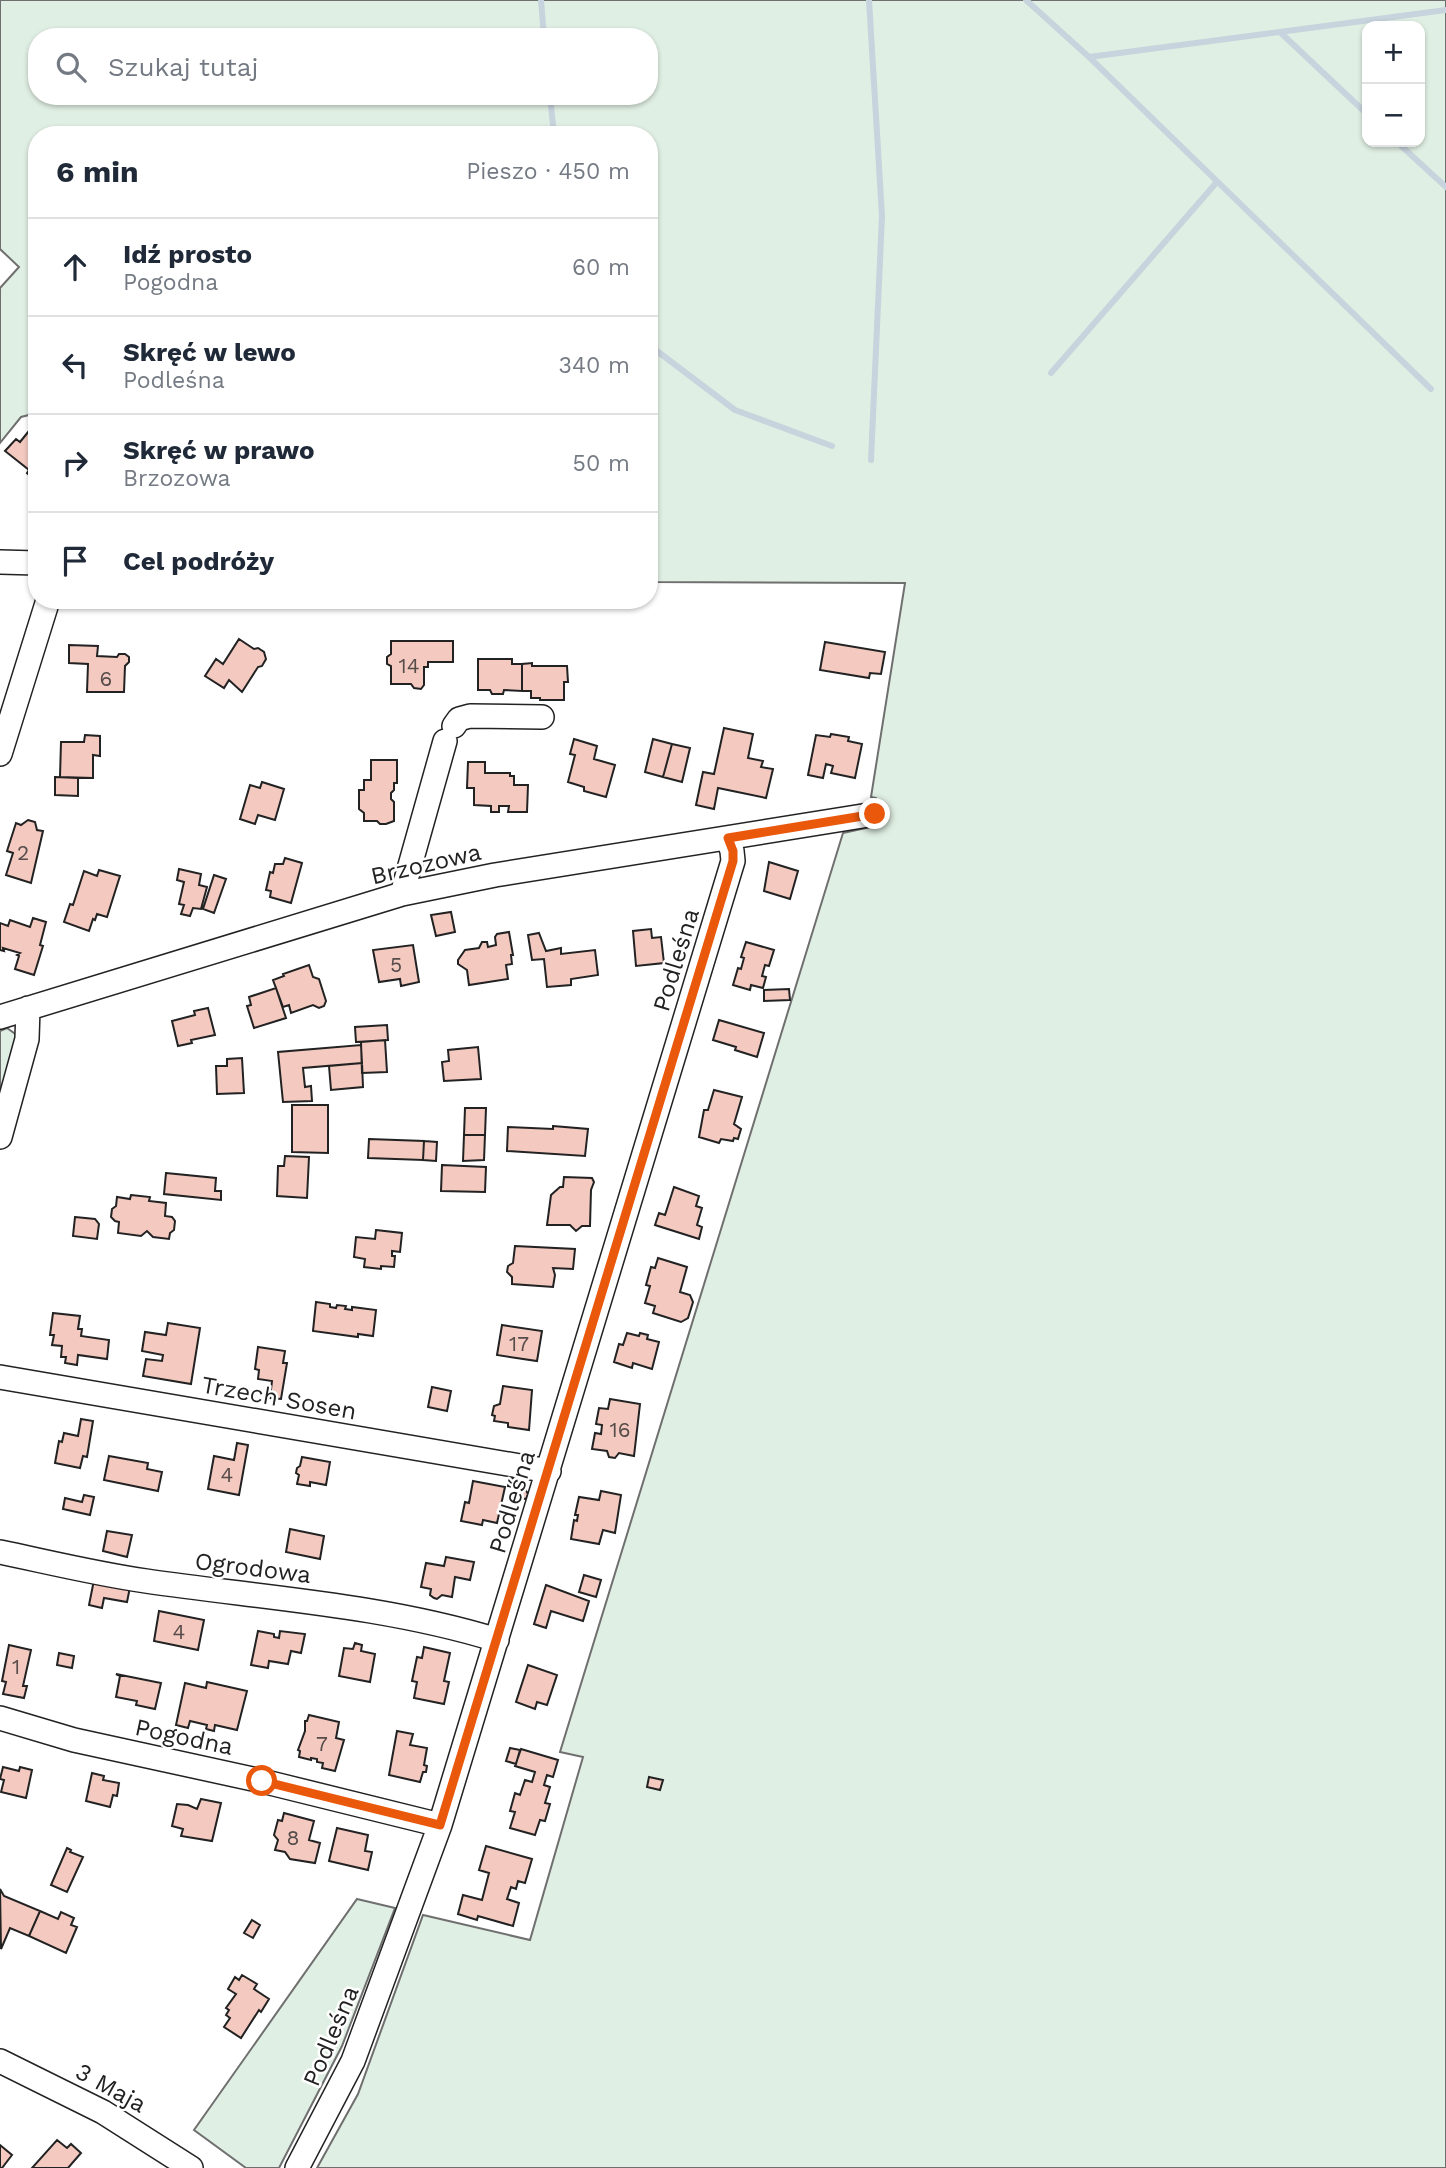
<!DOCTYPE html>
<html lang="pl">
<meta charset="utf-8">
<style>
:root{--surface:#fff;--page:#f6f6f7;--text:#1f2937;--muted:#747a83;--line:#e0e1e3}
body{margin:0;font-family:"Work Sans",sans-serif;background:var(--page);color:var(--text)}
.controls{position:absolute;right:21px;top:21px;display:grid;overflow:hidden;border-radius:14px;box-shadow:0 2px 5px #0004}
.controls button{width:63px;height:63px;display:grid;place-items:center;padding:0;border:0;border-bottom:2px solid var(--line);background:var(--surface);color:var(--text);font:35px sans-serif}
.stop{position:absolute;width:21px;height:21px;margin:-16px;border:5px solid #ea580c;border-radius:50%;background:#fff}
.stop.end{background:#ea580c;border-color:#fff;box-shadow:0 2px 7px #0008}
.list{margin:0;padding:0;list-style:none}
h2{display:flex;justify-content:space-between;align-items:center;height:91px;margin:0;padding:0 28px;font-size:30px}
h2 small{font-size:23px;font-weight:400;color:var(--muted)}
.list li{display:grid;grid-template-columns:46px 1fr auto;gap:21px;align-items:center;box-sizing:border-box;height:98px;padding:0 28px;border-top:2px solid var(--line)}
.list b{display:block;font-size:26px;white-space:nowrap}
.list p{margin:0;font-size:23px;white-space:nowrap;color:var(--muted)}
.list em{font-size:23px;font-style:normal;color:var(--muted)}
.icon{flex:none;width:38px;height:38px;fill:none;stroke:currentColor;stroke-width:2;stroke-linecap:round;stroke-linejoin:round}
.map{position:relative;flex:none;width:1446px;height:2168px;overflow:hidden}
.search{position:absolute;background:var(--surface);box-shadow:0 2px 5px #0004;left:28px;top:28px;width:630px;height:77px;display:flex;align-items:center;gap:18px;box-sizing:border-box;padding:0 24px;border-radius:28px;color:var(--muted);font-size:26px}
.panel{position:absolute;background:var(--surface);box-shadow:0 2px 5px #0004;left:28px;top:126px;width:630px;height:483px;border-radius:28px}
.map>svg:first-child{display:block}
.green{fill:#e0efe3;stroke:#6f6f6f;stroke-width:2;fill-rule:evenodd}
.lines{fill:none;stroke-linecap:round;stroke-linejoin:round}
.stream{stroke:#c7d3dd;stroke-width:6}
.building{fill:#f3c9c0;stroke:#222;stroke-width:2}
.minor-casing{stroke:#222;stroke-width:26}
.minor{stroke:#fff;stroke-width:23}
.route{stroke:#ea580c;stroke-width:9}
.labels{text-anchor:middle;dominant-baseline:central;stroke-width:5;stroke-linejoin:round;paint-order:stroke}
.number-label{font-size:21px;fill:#564c4a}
.street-label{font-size:24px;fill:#222;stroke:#fff}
</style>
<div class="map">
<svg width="1446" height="2168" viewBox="0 0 1446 2168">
<rect width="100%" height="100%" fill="#fff"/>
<path class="green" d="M0,0H1446V2168H317L358,2094L423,1915L530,1940L583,1757L560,1752L843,833L880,825L876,798L871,797L905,583L649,582V135H37V413L21,417L0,443V288L19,267L0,249ZM1367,26H1420V142H1367ZM37,37H649V96H37Z
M7,1028L18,1036L0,1106V1031Z
M357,1899L395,1908L342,2046L279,2168H246L194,2130Z"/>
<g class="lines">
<path class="stream" d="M541,0L544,37
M869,0L882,216L871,460
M1026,0L1089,57L1446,10
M1281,33L1367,114
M1089,57L1431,389
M550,96L554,135
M1397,142L1446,187
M649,345L735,410L832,446
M1051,373L1216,183"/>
</g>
<path class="building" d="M33,426L37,429V482L27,473L29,470L5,451L16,439L20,442Z
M239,639L254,649L258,648L264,652L266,659L262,666L258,667L242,692L229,680L224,688L205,676L216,659L223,664Z
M391,641H453V662H428V667H424V685L421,689L414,688L411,684H391V666L387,664V657L391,654Z
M825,642L885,652L881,674L870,673L869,678L820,670Z
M69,645L98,646L97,656L117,657L119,654H125L129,657V662L125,666L124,692H87L88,664L69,663Z
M478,659H512V664H522V691L504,690L503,694H492L490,690H478Z
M532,663V666H567L568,682H564V700H540V698H531V691H522V664Z
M724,728L753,734L748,758L763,761L761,767L773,769L766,798L718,788L714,809L696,805L703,772L714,774Z
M831,734L849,737L848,741L862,744L855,778L831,773L833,766L826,764L823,778L808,775L816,735L830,737Z
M85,735L100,736V756L93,755V778L60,777L61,742H84Z
M574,739L597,746L594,759L615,765L606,797L584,791V787L568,782L575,755L570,754Z
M653,739L672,744L663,777L645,772Z
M672,744L690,748L682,782L663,777Z
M371,760H397V783H394V790L391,793V799L394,802V821L386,824H380L377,821H364V813L359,809V790H364V780H371Z
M468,762H485V773H510V776H514V785H528L527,812H508L509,806H499V812H491V806L474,805V788H467Z
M55,777L78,778V796L55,795Z
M262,782L284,789L275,820L258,815L255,824L240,819L250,785L260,788Z
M28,820L35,822L37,830L43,831L31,883L6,875L13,853L7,851L16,823L21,825Z
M285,858L302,863L291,903L270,897L271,891L266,890L270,872L273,873L275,864H283Z
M769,862L798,871L790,899L764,891Z
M179,869L201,874L199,885L207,887L201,909L193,908L190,916L181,914L184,905L179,904L184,882L177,880Z
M99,870L120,876L107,917L97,914L95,920L93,919L89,931L64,922L70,904L73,905L84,871L97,876Z
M214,875L226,879L214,913L203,909Z
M451,912L455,932L436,936L431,915Z
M33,918L46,922L40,945L43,946L34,975L15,969L19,956L17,955L20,953L3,948L4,951L0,950V923L8,926L10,920L30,927Z
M651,929L652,938L661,937L664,963L636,966L633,931Z
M509,932L513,955H511L512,964L506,965L508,979L469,985L467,970L458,964V960L465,950L479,948L482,942H487L488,947L496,945L495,937L497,934Z
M539,933L546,951L561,948V954L595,950L598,975L571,979V985L547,987L544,959L532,960L528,935Z
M746,942L774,950L769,966L765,965L762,976L766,977L763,988L751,985L750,990L733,985L738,968L741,969L744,958L741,957Z
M413,945L419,982L401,986L400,979L379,982L373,950Z
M309,965L313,977L319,979L326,1001L324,1006L319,1008L313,1005L291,1013L289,1005L283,1007L273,980L284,976L283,974Z
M276,988L286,1018L254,1028L247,1006L251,1005L249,997Z
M789,989L790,1000L764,1001V990Z
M208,1008L215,1035L191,1040L192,1043L178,1046L172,1021L195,1015L194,1011Z
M719,1020L764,1033L757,1057L735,1050L736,1047L713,1040Z
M387,1025L388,1040L356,1042L355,1027Z
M385,1040L387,1072L362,1073L361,1042Z
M361,1045L362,1063L303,1068L305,1087L311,1086L312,1101L283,1102L278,1052Z
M478,1047L481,1079L444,1081L442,1062L449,1061L448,1050Z
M242,1058L244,1093L217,1094L216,1066H227V1059Z
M362,1063L363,1087L331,1090L329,1066Z
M714,1090L742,1097L734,1124L741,1129L738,1139L734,1138L733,1141L721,1139L719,1143L699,1137L704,1110H708Z
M292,1105H328V1153L292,1152Z
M465,1108H486L485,1135H464Z
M553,1126L588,1129L585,1156L507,1151L508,1127L553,1129Z
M464,1135H485L484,1160L463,1161Z
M369,1139L424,1141L423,1160L368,1158Z
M424,1141L437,1142L436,1161L423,1160Z
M285,1156L309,1157L307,1198L277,1196L278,1166H284Z
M442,1165L486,1167L485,1192L441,1191Z
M166,1173L216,1178L215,1191H221V1200L164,1194Z
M564,1177L592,1178L594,1182L591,1190L590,1226H582L576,1231L570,1225H547L551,1195L560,1187H563Z
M674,1187L699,1196L696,1206L702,1208L697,1225L702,1227L699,1239L655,1225L659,1213L665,1215Z
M131,1195L150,1197L149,1201L166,1203L165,1216L172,1217L175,1221L174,1230L170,1233L169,1239L153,1237L147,1231L141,1236L118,1233L119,1222L115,1221L111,1217L112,1209L116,1206L117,1197L130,1199Z
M75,1217L95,1219L99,1224L97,1239L73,1236Z
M376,1230L402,1233L400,1252L392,1251V1256H395L394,1267L381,1266V1269L364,1267L365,1259L354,1257L356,1237L375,1239Z
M515,1246L575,1249L573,1269L553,1268L555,1275L553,1287L512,1284V1277L507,1272L508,1266L513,1263Z
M658,1258L687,1267L680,1292L690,1295L693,1302L688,1318L681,1322L653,1313L655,1306L645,1303L650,1286L646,1285L651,1267L655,1268Z
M316,1302L330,1304V1307L336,1308L337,1305L346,1306L345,1309L352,1310V1307L376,1310L373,1336L358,1334V1337L313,1331Z
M53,1313L80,1316L78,1329H82L81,1336L109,1340L107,1359L78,1355L77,1365L65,1363L66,1357H61L62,1346L52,1345L54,1335H50Z
M168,1323L200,1328L191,1384L143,1376L146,1359L162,1361L163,1355L142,1351L145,1332L166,1335Z
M502,1325L542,1331L537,1361L497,1355Z
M627,1333L639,1336L640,1333L648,1335L647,1339L659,1342L652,1369L633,1363L632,1368L614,1362L619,1344L623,1345Z
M258,1347L285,1351L283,1363H287L281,1399L270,1398L272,1381L258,1379L259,1370L255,1369Z
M503,1386L532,1390L529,1430L508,1427V1423L494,1421L495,1416L492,1415L494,1406L500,1404Z
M432,1387L451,1391L447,1411L428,1407Z
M610,1399L640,1404L634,1456L619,1453L615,1458L609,1457L607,1451L592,1449L595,1433L601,1434L602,1425L596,1424L599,1408L608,1409Z
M81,1419L93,1421L87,1457L83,1456L80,1468L55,1463L59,1441L62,1442L64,1433L78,1436Z
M237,1443L248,1445L239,1495L208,1489L214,1456L234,1460Z
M109,1456L148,1463L147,1469L162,1472L158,1491L104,1480Z
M302,1457L330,1462L326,1485L310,1482V1486L297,1484L299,1475L296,1473L297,1468L300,1466Z
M510,1478L520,1480L528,1494L526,1499L515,1497L517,1488L508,1486Z
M473,1481L505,1487L497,1523L483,1520L482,1525L461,1521L465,1502L469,1503Z
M601,1491L621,1495L615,1533L603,1530L599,1544L571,1539L574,1520L577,1521L578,1515H575L579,1497L599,1500Z
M84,1495L94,1497L90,1515L63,1509L65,1498L82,1502Z
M290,1529L324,1536L320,1559L286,1552Z
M107,1531L132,1535L127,1557L103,1551Z
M446,1557L474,1562L470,1580L455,1577L452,1597L442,1595L437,1599L434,1598L430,1595L431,1589L421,1587L426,1563L444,1566Z
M584,1575L601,1580L596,1597L579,1592Z
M94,1580L130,1587L127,1602L104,1598L102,1608L89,1605Z
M546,1585L589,1601L583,1621L551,1611L546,1628L534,1624Z
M159,1611L204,1620L198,1650L154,1641Z
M258,1631L274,1634V1637L279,1638L280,1631L305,1634L301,1653L291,1651L288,1664L269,1661L268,1668L251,1665Z
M355,1643L362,1645L361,1651L375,1654L370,1682L339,1676L344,1648L353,1649Z
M9,1645L31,1650L23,1686H27L24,1698L3,1694L6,1682L2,1681Z
M424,1647L450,1653L444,1681L449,1682L444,1704L414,1698L417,1682L412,1681L417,1657L422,1658Z
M59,1653L74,1656L72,1668L57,1665Z
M528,1665L557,1675L547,1705L537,1702L535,1709L516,1702Z
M116,1674L161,1683L155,1709L136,1705L137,1701L116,1697L120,1676Z
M207,1682L247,1691L237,1730L215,1725L214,1731L206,1729L207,1725L190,1721L188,1728L176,1725L185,1683L206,1688Z
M309,1715L339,1722L336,1738L344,1740L335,1771L322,1768L323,1763L317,1762V1759L311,1758V1760L299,1757L300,1751L298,1750L305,1731V1721H307Z
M397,1731L413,1734L410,1745L427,1748L424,1765L427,1766L426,1772H423L420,1782L389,1775Z
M510,1748L520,1750L516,1764L506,1761Z
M521,1749L558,1760L553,1777L547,1775L544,1785L550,1787L545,1803L550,1804L545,1821L540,1820L535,1835L510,1828L515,1812L510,1811L515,1793L520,1795L525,1780L532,1782L535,1772L515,1766Z
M3,1767L19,1771L20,1767L32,1770L26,1798L1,1792L4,1780L0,1779Z
M92,1773L104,1776L103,1780L119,1783L117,1796L113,1795L110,1807L86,1801Z
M649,1777L663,1780L660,1790L647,1787Z
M201,1799L221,1803L212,1841L181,1836L183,1829L172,1826L177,1804L188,1805L197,1809Z
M284,1813L314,1821L309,1840L320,1843L315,1863L290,1859L285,1852L275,1850L278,1840L274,1835L278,1820L282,1821Z
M337,1828L368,1835L365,1851L372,1852L368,1870L329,1861Z
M486,1846L532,1859L525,1883L518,1881L516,1889L511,1887L507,1899L519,1903L513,1926L478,1916L477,1920L458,1914L463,1895L482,1900L489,1873L479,1870Z
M67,1848L71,1850L70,1852L83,1857L67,1892L51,1885Z
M0,1889L4,1896L40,1911L29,1936L10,1928L1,1949Z
M40,1911L58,1919L61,1912L74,1918L71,1925L77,1927L66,1953L29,1936Z
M252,1920L260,1925L253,1938L244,1933Z
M242,1975L257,1984L254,1989L269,1999L261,2012L259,2010L241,2038L224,2027L230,2018L226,2015L229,2010L226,2008L236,1994L228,1989L235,1977L239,1980Z
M57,2140L67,2148L71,2144L81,2153L68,2168H32Z
M0,2145L12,2155L2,2168H0Z"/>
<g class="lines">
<defs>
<path id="minor" d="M0,562L37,563
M454,726L459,719L470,716L542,717
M0,754L48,600
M402,894L445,741
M0,1017L402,894L495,875L875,814
M0,1137L27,1039L28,1008
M0,1377L549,1471
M0,1552C48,1562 97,1574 146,1581C264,1598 384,1605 497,1640
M0,1718L74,1740L262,1781L440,1825
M0,2061L103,2112L191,2168
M297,2168L353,2061L440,1825L733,861L732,851L728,838"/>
</defs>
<use href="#minor" class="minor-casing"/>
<use href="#minor" class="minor"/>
</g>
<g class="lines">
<path class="route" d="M262,1781L440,1825L733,861V851L728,838L875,814"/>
</g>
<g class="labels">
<g class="number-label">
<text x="409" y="665">14</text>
<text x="106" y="678">6</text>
<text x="23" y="852">2</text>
<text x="396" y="964">5</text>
<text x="519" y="1343">17</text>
<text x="620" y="1429">16</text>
<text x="227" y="1474">4</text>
<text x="179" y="1631">4</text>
<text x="16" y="1666">1</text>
<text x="322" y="1743">7</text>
<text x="293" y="1837">8</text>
</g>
<g class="street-label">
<text transform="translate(426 864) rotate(-13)">Brzozowa</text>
<text transform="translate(676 960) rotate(-73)">Podleśna</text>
<text transform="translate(279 1398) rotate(10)">Trzech Sosen</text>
<text transform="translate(512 1502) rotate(-73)">Podleśna</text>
<text transform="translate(253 1568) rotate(7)">Ogrodowa</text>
<text transform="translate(184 1737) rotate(12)">Pogodna</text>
<text transform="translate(331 2036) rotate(-67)">Podleśna</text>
<text transform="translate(111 2088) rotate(29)">3 Maja</text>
</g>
</g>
</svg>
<div class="controls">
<button>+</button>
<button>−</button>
</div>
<div class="stop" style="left:262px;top:1781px"></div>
<div class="stop end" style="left:875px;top:814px"></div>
<div class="search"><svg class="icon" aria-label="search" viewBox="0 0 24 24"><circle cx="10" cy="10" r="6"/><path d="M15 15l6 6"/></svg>Szukaj tutaj</div>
<section class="panel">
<h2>6 min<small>Pieszo · 450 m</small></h2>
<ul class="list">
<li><svg class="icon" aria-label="ahead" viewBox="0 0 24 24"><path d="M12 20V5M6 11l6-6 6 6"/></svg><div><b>Idź prosto</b><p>Pogodna</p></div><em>60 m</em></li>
<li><svg class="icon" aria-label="left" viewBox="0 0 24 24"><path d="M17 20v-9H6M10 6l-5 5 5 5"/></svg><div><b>Skręć w lewo</b><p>Podleśna</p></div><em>340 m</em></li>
<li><svg class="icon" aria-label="right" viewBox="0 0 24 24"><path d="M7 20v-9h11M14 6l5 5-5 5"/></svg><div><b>Skręć w prawo</b><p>Brzozowa</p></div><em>50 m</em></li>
<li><svg class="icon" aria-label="arrive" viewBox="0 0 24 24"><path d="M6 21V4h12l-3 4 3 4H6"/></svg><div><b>Cel podróży</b></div></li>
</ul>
</section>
</div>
